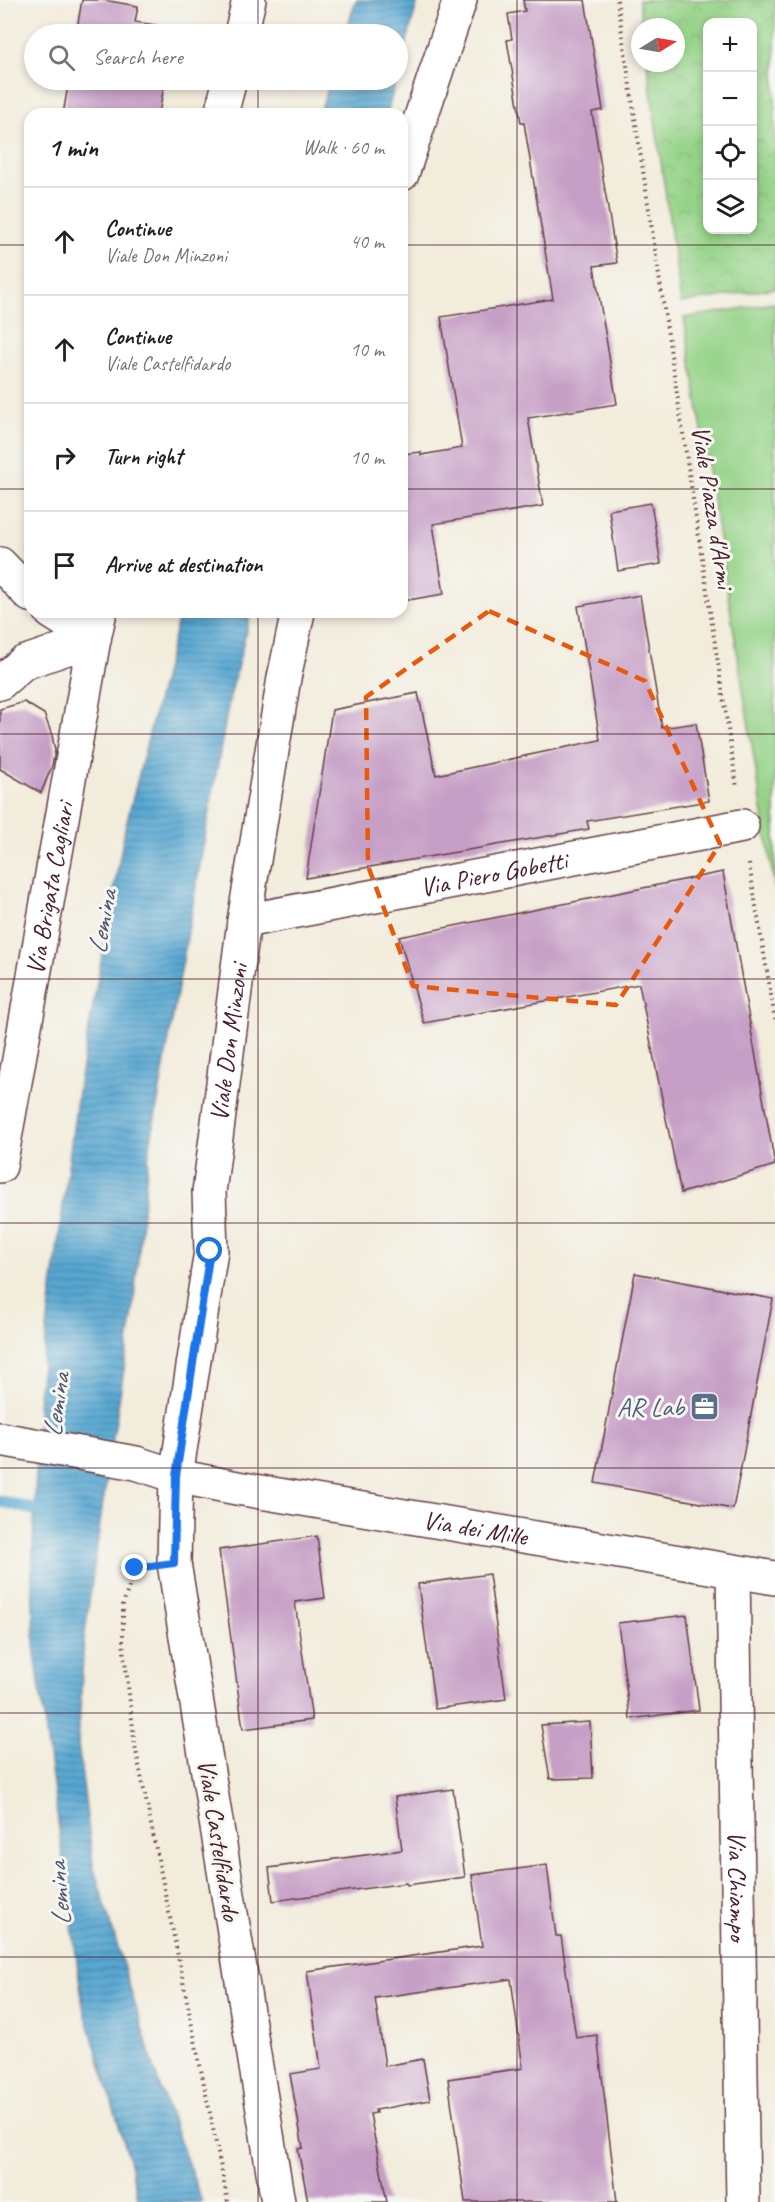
<!DOCTYPE html>
<meta charset="utf-8">
<style>
:root{--surface:#fff;--page:#f2f2f2;--text:#202124;--muted:#757577;--line:#e0e0e0}
body{margin:0;font-family:Caveat,sans-serif;background:var(--page);color:var(--text)}
.controls{position:absolute;right:18px;top:18px;display:grid;overflow:hidden;border-radius:12px;box-shadow:0 3px 9px #0003}
.controls button{width:54px;height:54px;display:grid;place-items:center;padding:0;border:0;border-bottom:2px solid var(--line);background:var(--surface);color:var(--text);font:30px sans-serif}
.compass{position:absolute;left:631px;top:18px;width:54px;height:54px;border-radius:50%;background:var(--surface);box-shadow:0 3px 9px #0003;rotate:79deg}
.stop{position:absolute;width:18px;height:18px;margin:-14px;border:4px solid #1a73e8;border-radius:50%;background:#fff}
.stop.end{background:#1a73e8;border-color:#fff;box-shadow:0 2px 6px #0008}
.list{margin:0;padding:0;list-style:none}
h2{display:flex;justify-content:space-between;align-items:center;height:78px;margin:0;padding:0 24px;font-size:26px}
h2 small{font-size:20px;font-weight:400;color:var(--muted)}
.list li{display:grid;grid-template-columns:39px 1fr auto;gap:18px;align-items:center;box-sizing:border-box;height:108px;padding:0 24px;border-top:2px solid var(--line)}
.list b{display:block;font-size:22px;white-space:nowrap}
.list p{margin:0;font-size:20px;white-space:nowrap;color:var(--muted)}
.list em{font-size:20px;font-style:normal;color:var(--muted)}
.icon{flex:none;width:33px;height:33px;fill:none;stroke:currentColor;stroke-width:2;stroke-linecap:round;stroke-linejoin:round}
.map{position:relative;flex:none;width:775px;height:2202px;overflow:hidden}
.search{position:absolute;background:var(--surface);box-shadow:0 3px 9px #0003;left:24px;top:24px;width:384px;height:66px;display:flex;align-items:center;gap:15px;box-sizing:border-box;padding:0 21px;border-radius:33px;color:var(--muted);font-size:22px}
.panel{position:absolute;background:var(--surface);box-shadow:0 3px 9px #0003;left:24px;top:108px;width:384px;height:510px;border-radius:18px}
.map>svg:first-child{display:block}
.park{fill:url(#park-crowns);stroke:#70795a;stroke-width:1.5;fill-rule:evenodd}
.garden{fill:#95d388;stroke:#70795a;stroke-width:1.5}
.water{fill:url(#water-rules);stroke:#50637e;stroke-width:1.5}
.lines{fill:none;stroke-linecap:round;stroke-linejoin:round}
.stream{stroke:#56a7d1;stroke-width:12}
.building{fill:#c69fc6}
.street-casing{stroke:#633e45;stroke-width:36}
.path{stroke:#633e45;stroke-width:4;stroke-dasharray:1.5 4.5;stroke-linecap:butt}
.street{stroke:#fff;stroke-width:33}
.route{stroke:#1a73e8;stroke-width:8}
.marked{fill:none;stroke:#e8590c;stroke-width:4.5;stroke-dasharray:12 8;stroke-linejoin:round}
.grid{fill:none;stroke:#4a1f2b;stroke-width:1.5;stroke-opacity:0.55}
.labels{text-anchor:middle;dominant-baseline:central;stroke-width:6;stroke-linejoin:round;paint-order:stroke}
.street-label{font-size:26px;fill:#4a1f2b;stroke:#f6f6f2}
.service-label{font-size:26px;fill:#4e5e75;stroke:#f6f6f2;text-anchor:end}
.water-label{font-size:27px;font-style:italic;fill:#4f556d;stroke:#f6f6f2}
</style>
<div class="map">
<svg width="775" height="2202" viewBox="0 0 775 2202">
<defs>
<pattern id="park-crowns" width="20" height="18" patternUnits="userSpaceOnUse" patternTransform="scale(1.5)"><rect width="20" height="18" fill="#95d388"/><path d="M2 6a3 3 0 1 1 6 0M12 15a3 3 0 1 1 6 0" fill="none" stroke="#82b576"/></pattern>
<pattern id="water-rules" width="6" height="5" patternUnits="userSpaceOnUse" patternTransform="scale(1.5)"><rect width="6" height="5" fill="#56a7d1"/><path d="M0 2.5h6" fill="none" stroke="#4987aa"/></pattern>
</defs>
<rect width="100%" height="100%" fill="#f6f6f2"/>
<filter id="ink" filterUnits="userSpaceOnUse"><feTurbulence type="fractalNoise" baseFrequency=".0167" numOctaves="2"/><feDisplacementMap in="SourceGraphic" scale="12" xChannelSelector="R" yChannelSelector="G"/><feConvolveMatrix kernelMatrix="1 2 1 2 8 2 1 2 1" color-interpolation-filters="sRGB"/></filter>
<filter id="wash" filterUnits="userSpaceOnUse"><feTurbulence type="fractalNoise" baseFrequency=".008" numOctaves="4" result="noise"/><feDisplacementMap in="SourceGraphic" scale="24" xChannelSelector="R" yChannelSelector="G"/><feGaussianBlur stdDeviation="1.35" result="paint"/><feColorMatrix in="noise" values="0 0 0 0 0 0 0 0 0 0 0 0 0 0 0 0 0 1.4 0 .05"/><feComposite in="paint" operator="in"/></filter>
<g filter="url(#wash)">
<rect width="100%" height="100%" fill="#f2ecdb"/>
<path class="park" d="M639,0H775V288L681,303L647,63H676V27H642ZM708,22H752V230H708Z"/>
<path class="garden" d="M775,303V890L684,318Z"/>
<path class="water" d="M356,0H418L398,74V34H345Z
M331,80H396L387,114H319Z
M180,612H251L229,701L149,1151L132,1318L102,1509L84,1639L78,1744L93,1865L158,2081L202,2202H139L128,2155L83,2006L34,1645L32,1576L39,1389L79,1083L125,829Z"/>
<g class="lines">
<path class="stream" d="M0,1501L48,1513"/>
</g>
<g id="blocks">
<path class="building" d="M82,0H103L138,6L135,22L174,28L173,34H76Z
M523,0H585L603,110L592,112L617,263L594,266L617,404L528,418L543,506L433,524L444,594L402,601V454L421,452V455L462,448L441,317L553,299L524,123H521L507,40L512,39L508,14L525,11Z
M69,80H165L159,114H63Z
M651,503L661,564L618,571L609,510Z
M640,595L662,728L696,723L709,801L587,821L589,829L306,878L332,710L418,693L436,775L600,740L578,606Z
M24,702L44,714L52,735L55,751L52,766L41,793L0,769V709Z
M723,872L775,1165L681,1193L639,984L424,1023L399,937Z
M635,1273L773,1299L733,1509L595,1483Z
M317,1536L325,1598L295,1602L312,1720L243,1729L219,1550Z
M489,1574L506,1699L435,1709L418,1584Z
M687,1615L699,1710L630,1719L618,1623Z
M590,1722L593,1778L550,1779L541,1725Z
M453,1789L465,1877L407,1885L406,1883L273,1901L269,1868L402,1850L395,1797Z
M547,1865L556,1936H561L576,2038L597,2035L617,2202H465L448,2079L523,2068L511,1979L375,1998L385,2066L423,2059L430,2100L375,2110L376,2113L370,2114L387,2202H308L298,2149L303,2148L290,2074L321,2069L307,1971L482,1946L472,1875Z"/>
</g>
</g>
<g filter="url(#ink)">
<use href="#blocks" fill-opacity="0" stroke="#633e45" stroke-width="1.5"/>
<g class="lines">
<defs>
<g id="street">
<path d="M241,34L249,0"/>
<path d="M221,114L230,80"/>
<path d="M402,174L460,0"/>
<path d="M0,564L30,595"/>
<path d="M51,612L94,639"/>
<path d="M0,683L23,663L94,639"/>
<path id="s1" d="M244,921L742,826"/>
<path id="s2" d="M0,1166L94,639L100,612"/>
<path id="s3" d="M0,1439L136,1463L176,1476L237,1488L775,1578"/>
<path id="s4" d="M733,1571L743,2202"/>
<path id="s5" d="M278,2202L174,1563L176,1476L211,1251L209,1192L244,921L284,678L298,612"/>
</g>
</defs>
<use href="#street" class="street-casing"/>
<path class="path" d="M617,0L737,788
M749,864L775,1019
M135,1570L123,1604V1642L135,1746L228,2202"/>
<use href="#street" class="street"/>
</g>
</g>
<g class="lines" filter="url(#ink)">
<path class="route" d="M135,1568L174,1563L176,1476L210,1251"/>
</g>
<path class="marked" d="M489,611L645,681L720,844L616,1005L413,986L368,866L366,697Z"/>
<path class="grid" d="M258,0V34M517,0V2202M258,80V114M0,245H30M402,245H775M0,489H30M402,489H775M258,612V2202M0,734H775M0,979H775M0,1223H775M0,1468H775M0,1713H775M0,1957H775"/>
<defs>
<symbol id="office-square" viewBox="-11 -11 22 22"><rect x="-9" y="-9" width="18" height="18" rx="4" fill="#5c6f8a" stroke="#f6f6f2"/><path d="M-6-3h4V-5.5h4V-3h4V5H-6ZM-1-4.5V-3h2v-1.5ZM-6 0V1H6V0Z" fill="#fff"/></symbol>
</defs>
<g fill-rule="evenodd">
<use href="#office-square" x="688" y="1390" width="33" height="33"/>
</g>
<g class="labels">
<g class="street-label">
<text transform="translate(713 507) rotate(81)">Viale Piazza d'Armi</text>
<text stroke="none"><textPath href="#s1" startOffset="254">Via Piero Gobetti</textPath></text>
<text stroke="none"><textPath href="#s2" startOffset="282">Via Brigata Cagliari</textPath></text>
<text stroke="none"><textPath href="#s5" startOffset="1172">Viale Don Minzoni</textPath></text>
<text stroke="none"><textPath href="#s3" startOffset="484">Via dei Mille</textPath></text>
<text transform="translate(219 1840) rotate(81)">Viale Castelfidardo</text>
<text stroke="none"><textPath href="#s4" startOffset="315">Via Chiampo</textPath></text>
</g>
<g class="service-label">
<text x="684" y="1407">AR Lab</text>
</g>
<g class="water-label">
<text transform="translate(102 922) rotate(-80)">Lemina</text>
<text transform="translate(56 1405) rotate(-82)">Lemina</text>
<text transform="translate(59 1894) rotate(-95)">Lemina</text>
</g>
</g>
</svg>
<div class="controls">
<button>+</button>
<button>−</button>
<button><svg class="icon" aria-label="locate" viewBox="0 0 24 24"><circle cx="12" cy="12" r="6"/><path d="M12 2v4M12 18v4M2 12h4M18 12h4"/></svg></button>
<button><svg class="icon" aria-label="layers" viewBox="0 0 24 24"><path d="M12 4l9 5-9 5-9-5zM3 14l9 5 9-5"/></svg></button>
</div>
<svg class="compass" viewBox="-18 -18 36 36"><path d="M0-13l5 13h-10z" fill="#e53935"/><path d="M0 13l5-13h-10z" fill="#757577"/></svg>
<div class="stop" style="left:210px;top:1251px"></div>
<div class="stop end" style="left:135px;top:1568px"></div>
<div class="search"><svg class="icon" aria-label="search" viewBox="0 0 24 24"><circle cx="10" cy="10" r="6"/><path d="M15 15l6 6"/></svg>Search here</div>
<section class="panel">
<h2>1 min<small>Walk · 60 m</small></h2>
<ul class="list">
<li><svg class="icon" aria-label="ahead" viewBox="0 0 24 24"><path d="M12 20V5M6 11l6-6 6 6"/></svg><div><b>Continue</b><p>Viale Don Minzoni</p></div><em>40 m</em></li>
<li><svg class="icon" aria-label="ahead" viewBox="0 0 24 24"><path d="M12 20V5M6 11l6-6 6 6"/></svg><div><b>Continue</b><p>Viale Castelfidardo</p></div><em>10 m</em></li>
<li><svg class="icon" aria-label="right" viewBox="0 0 24 24"><path d="M7 20v-9h11M14 6l5 5-5 5"/></svg><div><b>Turn right</b></div><em>10 m</em></li>
<li><svg class="icon" aria-label="arrive" viewBox="0 0 24 24"><path d="M6 21V4h12l-3 4 3 4H6"/></svg><div><b>Arrive at destination</b></div></li>
</ul>
</section>
</div>
